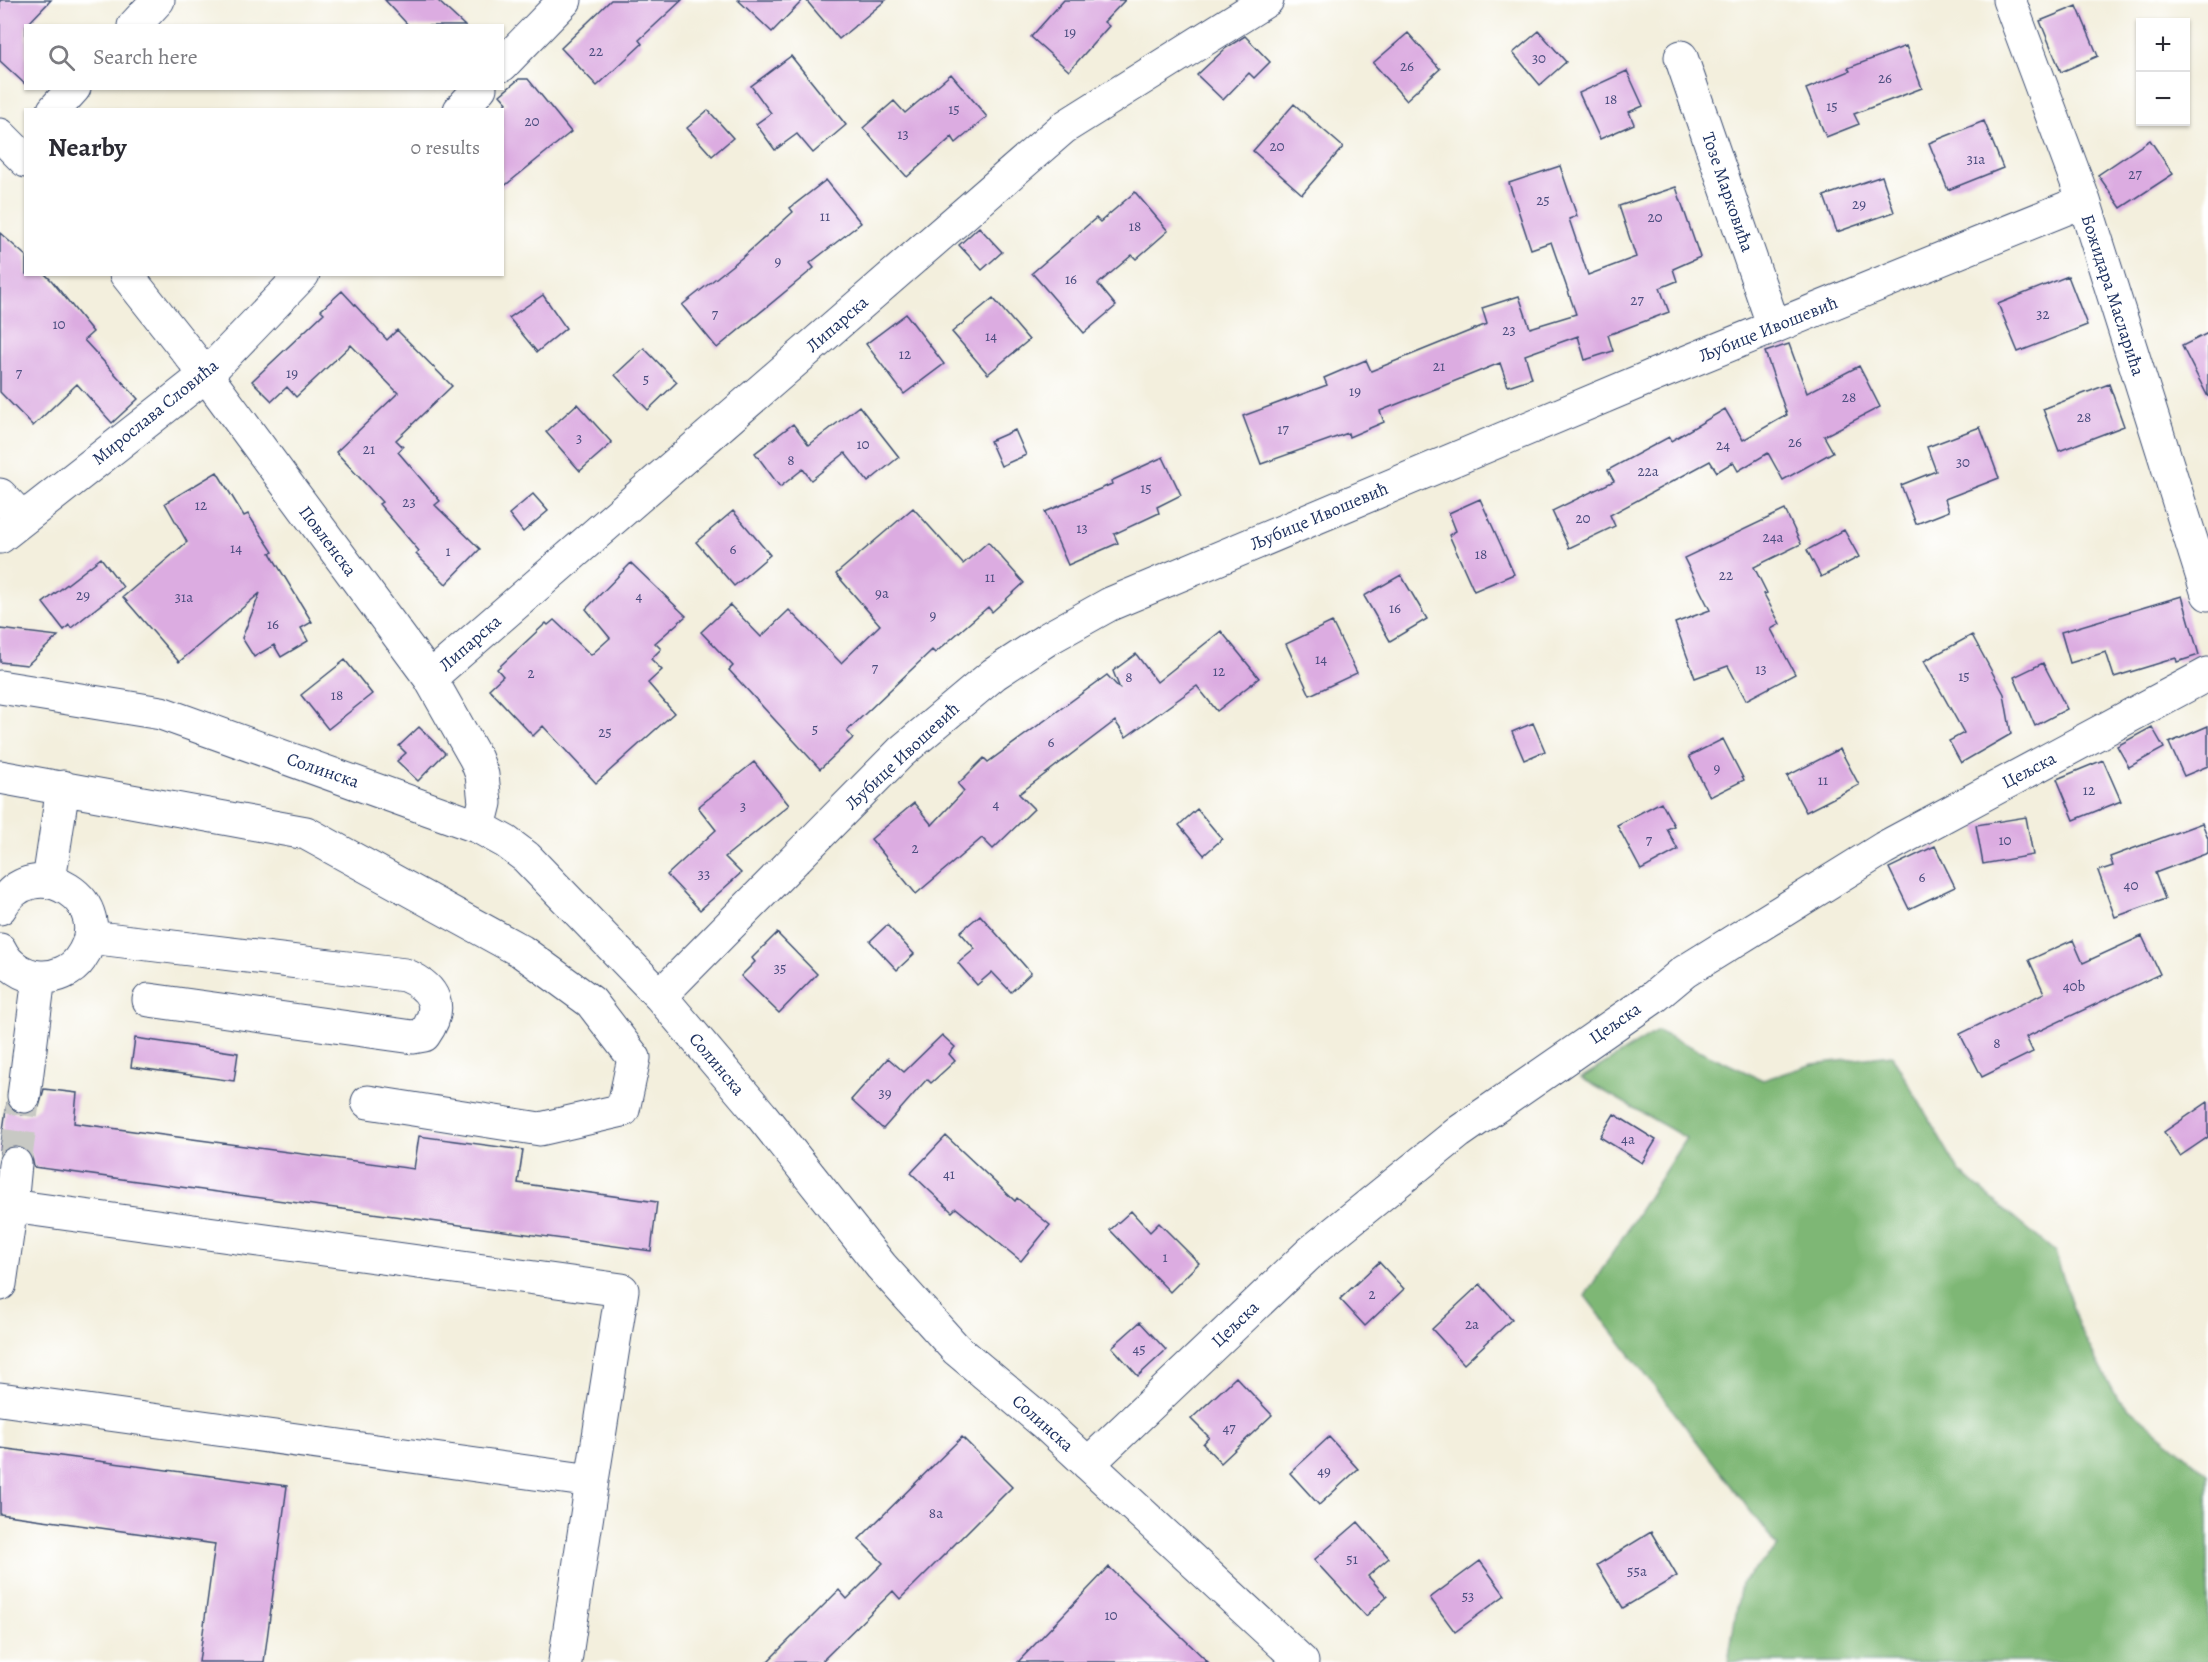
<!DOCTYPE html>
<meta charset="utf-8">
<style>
:root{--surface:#fff;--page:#f2f2f3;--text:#2b2b33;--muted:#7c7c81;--line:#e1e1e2}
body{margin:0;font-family:Alegreya,serif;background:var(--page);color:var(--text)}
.controls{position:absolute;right:18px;top:18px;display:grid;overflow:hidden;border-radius:0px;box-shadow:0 2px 4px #0004}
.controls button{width:54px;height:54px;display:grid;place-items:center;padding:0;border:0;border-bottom:2px solid var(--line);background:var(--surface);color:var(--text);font:30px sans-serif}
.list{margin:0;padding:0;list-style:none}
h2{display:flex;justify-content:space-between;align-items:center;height:78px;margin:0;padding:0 24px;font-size:26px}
h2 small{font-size:20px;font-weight:400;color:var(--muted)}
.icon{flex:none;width:33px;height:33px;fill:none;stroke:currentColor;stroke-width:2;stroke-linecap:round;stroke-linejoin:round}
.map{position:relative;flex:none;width:2208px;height:1662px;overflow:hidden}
.search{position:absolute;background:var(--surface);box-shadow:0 2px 4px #0004;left:24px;top:24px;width:480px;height:66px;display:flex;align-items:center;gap:15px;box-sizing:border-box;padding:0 21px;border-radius:0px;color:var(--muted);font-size:22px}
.panel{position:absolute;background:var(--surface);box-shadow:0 2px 4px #0004;left:24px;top:108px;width:480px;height:168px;border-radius:0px}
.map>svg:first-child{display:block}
.forest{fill:#7eb774;stroke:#4c7369;stroke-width:1.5}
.building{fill:#dcace1}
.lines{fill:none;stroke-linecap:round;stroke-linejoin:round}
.minor-tunnel{stroke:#c8c9c4;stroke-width:33;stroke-dasharray:33 16;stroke-linecap:butt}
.minor-casing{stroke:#3b4c71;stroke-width:35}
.minor{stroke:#fff;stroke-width:33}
.labels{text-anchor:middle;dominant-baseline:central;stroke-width:4.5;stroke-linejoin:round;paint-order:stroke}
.number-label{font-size:15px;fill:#4b4e7f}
.street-label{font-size:18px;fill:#1b2f5e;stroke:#fff}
</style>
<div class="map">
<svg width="2208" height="1662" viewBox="0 0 2208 1662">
<rect width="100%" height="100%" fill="#fff"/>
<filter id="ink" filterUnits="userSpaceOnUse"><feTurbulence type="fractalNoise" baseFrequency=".0167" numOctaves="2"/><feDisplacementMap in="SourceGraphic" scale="12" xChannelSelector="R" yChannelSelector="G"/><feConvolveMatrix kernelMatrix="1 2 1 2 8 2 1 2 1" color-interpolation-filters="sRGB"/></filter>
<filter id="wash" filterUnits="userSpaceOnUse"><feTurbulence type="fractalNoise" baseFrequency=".008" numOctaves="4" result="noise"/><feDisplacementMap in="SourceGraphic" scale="24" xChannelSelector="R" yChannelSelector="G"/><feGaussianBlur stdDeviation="1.35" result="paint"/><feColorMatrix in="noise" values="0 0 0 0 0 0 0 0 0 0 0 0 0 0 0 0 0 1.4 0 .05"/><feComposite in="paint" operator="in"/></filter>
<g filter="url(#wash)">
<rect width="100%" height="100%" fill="#f3efdd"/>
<path class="forest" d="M1657,1031L1763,1080L1813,1064L1892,1055L1959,1171L2055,1252L2079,1327L2118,1399L2208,1474V1662H1728L1741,1583L1778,1547L1585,1296L1686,1138L1581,1078Z"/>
<g id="blocks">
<path class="building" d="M0,0H51L26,26V85L0,61Z
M385,0H437L465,26H409Z
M611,0H682L639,40L642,44L597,86L561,48Z
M738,0H803L772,32Z
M806,0H886L839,39Z
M1064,0H1125L1104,22L1109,26L1069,71L1031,37Z
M2077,6L2098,56L2061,72L2040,21Z
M1539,31L1566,62L1540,85L1513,53Z
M1408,33L1440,69L1406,100L1373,63Z
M1245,36L1270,62L1254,78L1249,73L1223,100L1197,75L1226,48Z
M1906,46L1922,88L1854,114L1859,124L1826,137L1806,89L1850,71L1848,68Z
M791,56L846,125L813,153L797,134L775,150L756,124L771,113L751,86Z
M1627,71L1643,106L1629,112L1634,124L1600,139L1579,93Z
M951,74L987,117L956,143L952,137L907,177L863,128L894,101L905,113Z
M519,79H528L571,132L502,188V107L507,103L500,95Z
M1294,104L1343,147L1302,194L1253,151Z
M708,110L733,138L712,156L687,128Z
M1984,121L2003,168L1948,190L1929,143Z
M2150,140L2173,174L2121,208L2098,175Z
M1560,166L1577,216L1569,219L1588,275L1636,257L1619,206L1676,187L1700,257L1673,269L1677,281L1660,288L1669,312L1608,335L1613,351L1585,360L1578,336L1525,355L1532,378L1508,386L1500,363L1380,411L1384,422L1349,437L1348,433L1261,464L1243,416L1327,385L1324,378L1366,360L1371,371L1487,324L1482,308L1519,296L1530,328L1576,314L1551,242L1531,249L1509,183Z
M1882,176L1894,212L1837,232L1824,196Z
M826,180L861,223L810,263L814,268L717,348L682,305L744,256L793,212L790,208Z
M1135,192L1168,231L1136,259L1132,255L1098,284L1116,306L1084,333L1032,273L1096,218L1100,222Z
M979,227L1002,252L982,270L959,245Z
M0,233L26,256V274H45L52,281L93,332L84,340L138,399L112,423L77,384L33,426L0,392Z
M2068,276L2087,325L2018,352L1998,304Z
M342,291L387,340L397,330L452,386L396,440L403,447L398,452L440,501L435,505L480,549L446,584L416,554L419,551L379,504L382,502L336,452L398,393L351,345L296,397L287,387L272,401L252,381L324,313L321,310Z
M543,295L566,328L537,352L509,318Z
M993,298L1029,340L988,374L952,332Z
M906,314L944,364L904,394L866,344Z
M2208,333V397L2182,346Z
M1789,344L1807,393L1859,366L1880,407L1824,436L1833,452L1783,480L1768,453L1738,471L1733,462L1717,472L1710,461L1610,515L1615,526L1569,548L1552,511L1614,481L1608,470L1669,437L1671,441L1725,409L1743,440L1787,415L1765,352Z
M644,348L677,382L648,410L615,375Z
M2109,384L2124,426L2059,451L2043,409Z
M577,404L612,443L580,471L546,432Z
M859,406L899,457L868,482L845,453L811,480L803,469L780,487L755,453L793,424L809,445Z
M1980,427L1999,478L1945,499L1949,511L1916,524L1901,485L1936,471L1927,447Z
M1015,430L1026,455L1001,466L990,441Z
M1163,457L1181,495L1157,507L1159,513L1114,534L1118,543L1068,565L1045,512L1112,484L1111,481Z
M217,472L244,516L248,514L273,552L270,553L312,622L301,628L308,641L281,657L274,645L254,657L242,638L260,593L179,662L123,597L187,542L165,503Z
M533,494L548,511L523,532L509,514Z
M1480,499L1514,574L1474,591L1449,535L1456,531L1449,513Z
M913,508L963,564L988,542L1024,583L992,612L988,607L935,653L932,650L847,731L853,738L820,769L729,670L733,666L701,632L730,605L761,637L789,610L841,663L880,625L836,574Z
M1785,510L1801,544L1754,567L1767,593L1764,594L1780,624L1771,629L1795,674L1746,700L1728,666L1695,678L1675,623L1710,610L1684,558Z
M733,511L770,555L734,586L696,542Z
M1844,530L1859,557L1821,577L1807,550Z
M101,558L123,587L71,628L69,625L64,630L43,603Z
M631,563L686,616L655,643L661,649L651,659L662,670L648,683L674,713L596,783L543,726L533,736L489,689L503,676L497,669L546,623L548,625L554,620L591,655L610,638L586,609Z
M1401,575L1427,619L1390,641L1364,596Z
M2182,596L2199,655L2177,662L2176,658L2114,677L2106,652L2070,663L2061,632Z
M1332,622L1357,673L1310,695L1286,644Z
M0,629L58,636L27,665L0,662Z
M1221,631L1259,678L1217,711L1197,686L1126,737L1115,721L1019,794L1034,809L993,849L982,838L916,894L871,839L914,803L932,825L964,791L958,784L984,758L988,762L1107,675L1120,689L1113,671L1136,654L1157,682Z
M1972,635L2004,694L2011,734L1961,763L1949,741L1964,733L1924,661Z
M345,660L372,694L328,729L301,695Z
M2043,663L2067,709L2035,726L2014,677Z
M1533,723L1545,751L1524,760L1512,732Z
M2208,726V766L2184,776L2169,743Z
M419,727L445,753L418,781L397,761L406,753L399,746Z
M2152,727L2164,748L2129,767L2117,746Z
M1723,739L1744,780L1710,797L1689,756Z
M1840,749L1859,785L1806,812L1787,776Z
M2103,760L2121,801L2074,820L2057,779Z
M754,762L789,805L725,857L741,873L700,910L667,875L716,830L698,807Z
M1661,802L1674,826L1667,829L1678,850L1641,870L1617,825Z
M1197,809L1222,839L1204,855L1179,825Z
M2026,817L2033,855L1983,864L1976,825Z
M2202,823L2208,838V853L2155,873L2165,899L2115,917L2098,871L2113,866L2110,857Z
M1935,846L1955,887L1909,909L1889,868Z
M980,915L1031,973L1011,992L992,972L977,985L958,963L975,949L960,932Z
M887,925L914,954L897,970L870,941Z
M777,933L817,974L779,1013L741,976L755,962L752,958Z
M2142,936L2160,974L2026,1037L2033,1052L1982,1077L1960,1034L2044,993L2029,960L2073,940L2083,963Z
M942,1035L955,1047L949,1054L955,1061L931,1083L927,1079L883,1129L851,1100L888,1058L904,1072Z
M135,1038L238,1053L234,1081L131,1067Z
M44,1089L77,1093L74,1123L414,1169L419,1136L523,1150L518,1183L657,1202L651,1251L34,1167L32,1157L25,1148L16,1145L7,1147L0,1153V1150L7,1103L13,1111L22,1115L31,1113L39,1107Z
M2208,1102V1137L2180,1156L2164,1132Z
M1614,1114L1656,1140L1642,1163L1600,1137Z
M946,1136L1015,1201L1017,1198L1050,1225L1021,1261L956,1208L952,1212L911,1173Z
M1131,1211L1150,1232L1159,1223L1199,1263L1170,1292L1110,1230Z
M1379,1262L1404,1289L1365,1326L1340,1299Z
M1480,1284L1512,1319L1464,1364L1432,1329Z
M1140,1322L1166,1350L1138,1376L1112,1347Z
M1236,1377L1272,1415L1221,1463L1203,1444L1209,1437L1191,1419Z
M962,1437L1012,1487L900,1599L893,1591L821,1662H767L839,1590L847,1599L883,1563L859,1539Z
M1329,1437L1358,1469L1319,1505L1290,1473Z
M0,1448L287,1486L264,1662H199L215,1544L0,1514Z
M1358,1522L1389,1558L1368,1576L1387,1597L1366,1616L1314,1560Z
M1651,1532L1677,1576L1623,1608L1597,1565Z
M1480,1561L1505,1595L1455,1632L1430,1598Z
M1109,1567L1208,1662H1018Z"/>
</g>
</g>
<g filter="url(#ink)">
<use href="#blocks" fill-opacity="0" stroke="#3b4c71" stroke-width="1.5"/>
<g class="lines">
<path class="minor-tunnel" d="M15,1164L24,1096"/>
<defs>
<path id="minor" d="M2009,0L2084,201L2208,594
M134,26L158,0
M1681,57L1774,327
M502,65L565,0
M54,110L74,88
M460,110L480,88
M0,135L26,161
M126,274L206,375L430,678L476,759L482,775L485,803L479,827
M0,495L22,518
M0,537L206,375L303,274
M430,678L1063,128L1267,0
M0,687L161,713L479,827L506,842L526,857L660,996L761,1115L881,1266L956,1349L1043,1422L1302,1662
M0,777L306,833L521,951L591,1002L634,1058L623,1110L540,1129L368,1102
M49,881L63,787
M0,908C33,847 121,902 80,959C72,971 55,978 40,977C23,976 7,965 0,950
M90,937L405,975C435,988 444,1007 424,1035L413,1037L149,1000
M660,996L901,752L994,674L1049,638L1110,604L1655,375L2084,201
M24,1096L39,977
M11,1206L15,1164
M0,1284L11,1206L622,1290L592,1481
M0,1399L592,1481L565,1662
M1088,1464L1312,1251L1459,1132L1654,997L1684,972L1884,848L2208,674"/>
</defs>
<use href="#minor" class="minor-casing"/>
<use href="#minor" class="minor"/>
</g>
</g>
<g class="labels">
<g class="number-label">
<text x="1070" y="32">19</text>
<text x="596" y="51">22</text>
<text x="1539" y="58">30</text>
<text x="1407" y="66">26</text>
<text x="1885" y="78">26</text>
<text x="1611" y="99">18</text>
<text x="1832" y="106">15</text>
<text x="954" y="109">15</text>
<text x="532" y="121">20</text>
<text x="903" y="134">13</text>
<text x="1277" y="146">20</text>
<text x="1976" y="159">31a</text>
<text x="2135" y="174">27</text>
<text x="1543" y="200">25</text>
<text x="1859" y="204">29</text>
<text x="825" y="216">11</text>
<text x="1655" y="217">20</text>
<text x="1135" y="226">18</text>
<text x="778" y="261">9</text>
<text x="1071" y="279">16</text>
<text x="1637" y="300">27</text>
<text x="715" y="314">7</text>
<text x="2043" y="314">32</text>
<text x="59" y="324">10</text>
<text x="1509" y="330">23</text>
<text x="991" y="336">14</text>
<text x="905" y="354">12</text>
<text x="1439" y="366">21</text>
<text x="19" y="373">7</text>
<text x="292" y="373">19</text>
<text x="646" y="379">5</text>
<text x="1355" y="391">19</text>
<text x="1849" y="397">28</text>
<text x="2084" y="417">28</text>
<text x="1283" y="429">17</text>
<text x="579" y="438">3</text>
<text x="1795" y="442">26</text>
<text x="863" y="444">10</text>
<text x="1723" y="445">24</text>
<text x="369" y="449">21</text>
<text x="791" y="460">8</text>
<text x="1963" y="462">30</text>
<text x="1648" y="471">22a</text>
<text x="1146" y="488">15</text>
<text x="409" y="502">23</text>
<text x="201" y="505">12</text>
<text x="1583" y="518">20</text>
<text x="1082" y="528">13</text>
<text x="1773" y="537">24a</text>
<text x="236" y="548">14</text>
<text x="733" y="549">6</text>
<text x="448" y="551">1</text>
<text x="1481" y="554">18</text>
<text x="1726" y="575">22</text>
<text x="990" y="577">11</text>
<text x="882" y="593">9a</text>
<text x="83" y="595">29</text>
<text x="639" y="596">4</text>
<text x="184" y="597">31a</text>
<text x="1395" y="608">16</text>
<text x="933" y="615">9</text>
<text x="273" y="624">16</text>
<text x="1321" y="659">14</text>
<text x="875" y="668">7</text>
<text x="1761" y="669">13</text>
<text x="1219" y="671">12</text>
<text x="531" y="673">2</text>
<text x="1964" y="676">15</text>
<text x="1129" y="677">8</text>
<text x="337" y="695">18</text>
<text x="815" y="729">5</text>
<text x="605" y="732">25</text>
<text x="1051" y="742">6</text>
<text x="1717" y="768">9</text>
<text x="1823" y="780">11</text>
<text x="2089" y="790">12</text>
<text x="996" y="804">4</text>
<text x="743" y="806">3</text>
<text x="1649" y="840">7</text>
<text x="2005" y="840">10</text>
<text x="915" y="848">2</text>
<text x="704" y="874">33</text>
<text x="1922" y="877">6</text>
<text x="2131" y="885">40</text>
<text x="780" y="968">35</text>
<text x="2074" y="986">40b</text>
<text x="1997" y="1043">8</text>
<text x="885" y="1093">39</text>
<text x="1628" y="1139">4a</text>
<text x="949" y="1174">41</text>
<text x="1165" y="1257">1</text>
<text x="1372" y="1294">2</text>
<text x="1472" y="1324">2a</text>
<text x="1139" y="1349">45</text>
<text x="1229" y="1428">47</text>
<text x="1324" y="1471">49</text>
<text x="936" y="1513">8a</text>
<text x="1352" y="1559">51</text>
<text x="1637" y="1571">55a</text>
<text x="1468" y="1596">53</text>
<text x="1111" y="1615">10</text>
</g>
<g class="street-label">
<text transform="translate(1728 192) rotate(71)">Тозе Марковића</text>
<text transform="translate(2113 295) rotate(72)">Божидара Масларића</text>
<text transform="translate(837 324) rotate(-41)">Липарска</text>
<text transform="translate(1768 329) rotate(-22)">Љубице Ивошевић</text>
<text transform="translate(155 412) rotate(-39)">Мирослава Словића</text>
<text transform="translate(1319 516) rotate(-23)">Љубице Ивошевић</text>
<text transform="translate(328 541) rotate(53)">Повленска</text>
<text transform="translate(470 643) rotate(-41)">Липарска</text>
<text transform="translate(902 756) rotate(-43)">Љубице Ивошевић</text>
<text transform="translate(323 770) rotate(19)">Солинска</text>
<text transform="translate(2029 770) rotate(-28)">Цељска</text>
<text transform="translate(1615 1023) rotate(-35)">Цељска</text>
<text transform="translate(717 1064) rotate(50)">Солинска</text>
<text transform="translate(1235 1324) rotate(-44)">Цељска</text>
<text transform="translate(1043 1423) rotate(42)">Солинска</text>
</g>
</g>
</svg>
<div class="controls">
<button>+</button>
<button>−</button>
</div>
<div class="search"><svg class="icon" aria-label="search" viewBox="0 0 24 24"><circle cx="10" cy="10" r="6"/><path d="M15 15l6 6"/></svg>Search here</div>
<section class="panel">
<h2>Nearby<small>0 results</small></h2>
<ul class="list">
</ul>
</section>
</div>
